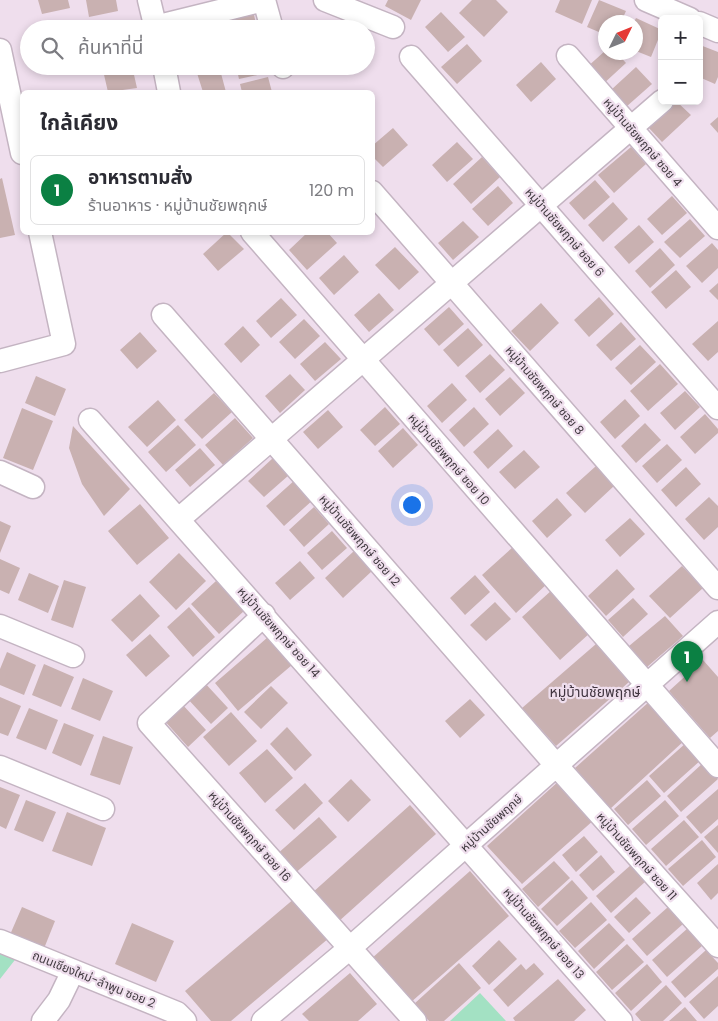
<!DOCTYPE html>
<html lang="th">
<meta charset="utf-8">
<style>
:root{--surface:#fff;--page:#f2f2f3;--text:#2b2b33;--muted:#7c7c81;--line:#e1e1e2;--accent:#0b8043}
body{margin:0;font-family:Poppins,"Noto Sans Thai",sans-serif;background:var(--page);color:var(--text)}
.controls{position:absolute;right:15px;top:15px;display:grid;overflow:hidden;border-radius:8px;box-shadow:0 2px 8px #0003}
.controls button{width:45px;height:45px;display:grid;place-items:center;padding:0;border:0;border-bottom:1px solid var(--line);background:var(--surface);color:var(--text);font:25px sans-serif}
.compass{position:absolute;left:598px;top:15px;width:45px;height:45px;border-radius:50%;background:var(--surface);box-shadow:0 2px 8px #0003;rotate:47deg}
.you{position:absolute;left:411px;top:504px;width:18px;height:18px;margin:-12px;border:4px solid #fff;border-radius:50%;background:#1a73e8;box-shadow:0 0 0 8px #1a73e833}
.badge{display:grid;place-items:center;width:32px;height:32px;border-radius:50%;background:var(--accent);color:#fff;font-size:16px;font-weight:700}
.pin{position:absolute;translate:-50% -41px;filter:drop-shadow(0 1px 2px #0008)}
.pin::after{content:'';position:absolute;top:26px;width:18px;height:15px;background:inherit;clip-path:polygon(0 0,100% 0,50% 100%)}
.list{margin:0;padding:0;list-style:none}
h2{display:flex;justify-content:space-between;align-items:center;height:65px;margin:0;padding:0 20px;font-size:21px}
h2 small{font-size:16px;font-weight:400;color:var(--muted)}
.list li{display:grid;grid-template-columns:32px 1fr auto;gap:15px;align-items:center;box-sizing:border-box;height:70px;margin:0 10px 10px;padding:0 10px;border:1px solid var(--line);border-radius:8px}
.list b{display:block;font-size:19px;white-space:nowrap}
.list p{margin:0;font-size:16px;white-space:nowrap;color:var(--muted)}
.list em{font-size:16px;font-style:normal;color:var(--muted)}
.icon{flex:none;width:28px;height:28px;fill:none;stroke:currentColor;stroke-width:2;stroke-linecap:round;stroke-linejoin:round}
.map{position:relative;flex:none;width:718px;height:1021px;overflow:hidden}
.search{position:absolute;background:var(--surface);box-shadow:0 2px 8px #0003;left:20px;top:20px;width:355px;height:55px;display:flex;align-items:center;gap:12px;box-sizing:border-box;padding:0 18px;border-radius:28px;color:var(--muted);font-size:19px}
.panel{position:absolute;background:var(--surface);box-shadow:0 2px 8px #0003;left:20px;top:90px;width:355px;height:145px;border-radius:8px}
.map>svg:first-child{display:block}
.green{fill:#a3e1c3}
.building{fill:#c9b1b1}
.lines{fill:none;stroke-linecap:round;stroke-linejoin:round}
.street-casing{stroke:#c4b4c2;stroke-width:25}
.street{stroke:#fff;stroke-width:22}
.labels{text-anchor:middle;dominant-baseline:central;stroke-width:4.5;stroke-linejoin:round;paint-order:stroke}
.street-label{font-size:12px;fill:#413a40;stroke:#efdeed}
.neighbourhood-label{font-size:14px;fill:#413540;stroke:#efdeed}
</style>
<div class="map">
<svg width="718" height="1021" viewBox="0 0 718 1021">
<rect width="100%" height="100%" fill="#efdeed"/>
<path class="green" d="M0,949L18,956L0,979Z
M480,993L506,1021H450Z"/>
<path class="building" d="M38,0H68L70,8L42,14Z
M86,0H116L118,11L89,17Z
M388,0H421L411,20L385,6Z
M472,0H496L508,12L484,37L459,13Z
M560,0H592L582,24L555,12Z
M599,0L626,11L621,22H606V35L587,27Z
M253,10L257,29H227L224,16Z
M441,12L465,37L448,52L425,27Z
M636,18L662,30L651,57L636,51L634,22Z
M121,20L123,29H93V26Z
M75,22L76,29H49V28Z
M467,44L482,61L457,84L441,67Z
M700,45L718,52V77L715,84L699,77Z
M606,50V52H616L626,63L601,86L585,69Z
M541,62L556,79L531,102L516,85Z
M102,66H132L137,88L108,92Z
M209,66H219L226,92H203L196,70Z
M236,66H265L267,73L239,79Z
M636,67L652,84L626,107L611,90Z
M268,77L272,92H242L240,84Z
M676,101L691,115L662,142L648,127Z
M718,117V133L710,124Z
M393,128L408,145L383,167L372,156V146Z
M457,142L473,159L447,182L432,165Z
M631,147L646,164L614,193L598,175Z
M482,157L500,177L471,204L453,184Z
M2,178L15,235L0,238V179Z
M595,180L610,197L584,220L569,203Z
M498,186L513,203L488,226L472,209Z
M672,196L687,213L662,235L647,219Z
M613,202L628,219L603,242L588,225Z
M690,219L705,236L680,258L664,242Z
M463,221L479,237L453,260L438,243Z
M639,225L654,242L629,264L614,247Z
M227,232L244,249L218,271L203,254Z
M308,232H327L337,243L307,270L289,250Z
M712,243L718,250V268L702,283L686,266Z
M395,247L419,272L399,290L375,265Z
M660,248L675,265L650,288L635,271Z
M344,255L359,272L334,295L319,278Z
M676,270L691,287L666,309L651,292Z
M718,283V300L709,291Z
M379,293L394,310L369,332L354,315Z
M599,297L614,314L589,337L574,320Z
M281,298L297,315L271,338L256,321Z
M541,303L559,323L530,351L511,331Z
M449,307L464,324L439,346L424,329Z
M304,319L320,336L295,359L279,342Z
M718,321V352L708,361L692,344Z
M621,322L636,339L611,361L596,345Z
M243,326L260,345L241,363L224,344Z
M468,328L483,345L458,367L443,350Z
M140,332L157,351L137,369L120,350Z
M325,342L341,359L315,381L300,364Z
M640,345L656,362L631,385L615,368Z
M490,354L505,370L480,393L465,376Z
M660,364L678,384L648,411L630,391Z
M290,374L305,390L280,413L265,396Z
M36,376L66,389L55,416L25,403Z
M510,377L525,393L500,416L485,399Z
M452,383L467,400L442,423L427,406Z
M685,391L700,407L675,430L660,413Z
M214,393L232,412L202,439L184,420Z
M625,399L640,416L615,439L600,422Z
M158,400L176,420L147,447L128,427Z
M385,407L400,424L375,446L360,430Z
M474,407L489,424L464,447L449,430Z
M22,408L53,421L33,470L3,458Z
M328,410L343,427L318,449L303,432Z
M705,414L718,429V433L695,454L680,437Z
M235,418L253,438L223,465L205,445Z
M645,423L661,440L636,463L621,446Z
M178,425L196,445L166,472L148,452Z
M73,426L130,489L104,516L82,484L69,448Z
M403,428L418,445L393,468L378,451Z
M498,429L513,446L488,469L473,452Z
M667,444L682,460L657,483L642,466Z
M200,448L215,465L190,487L175,470Z
M524,450L540,467L515,489L499,472Z
M273,458L289,475L264,497L248,481Z
M596,466L614,486L585,513L566,493Z
M686,467L701,484L676,507L661,490Z
M296,479L314,499L284,526L266,506Z
M709,497L718,506V527L704,540L685,519Z
M557,498L572,515L547,538L532,521Z
M140,504L169,538L137,565L108,531Z
M314,507L329,524L304,547L289,530Z
M630,518L645,534L620,557L605,540Z
M0,521L11,526L0,553Z
M332,531L347,548L322,570L307,553Z
M514,546L548,583L516,613L482,575Z
M354,551L372,571L343,598L325,578Z
M179,553L206,581L176,610L149,582Z
M0,559L20,568L9,594L0,590Z
M300,561L315,578L290,600L275,583Z
M682,566L703,588L670,618L649,596Z
M617,569L635,589L606,616L588,596Z
M29,573L59,586L48,613L18,600Z
M475,575L490,592L465,615L450,598Z
M64,580L86,587L73,628L51,620Z
M216,581L244,611L219,634L191,604Z
M552,590L590,633L560,660L522,617Z
M140,594L160,616L132,642L111,620Z
M633,598L648,614L623,637L608,620Z
M495,602L511,619L486,641L470,625Z
M189,607L215,637L193,657L167,627Z
M665,616L683,636L647,667L629,646Z
M150,634L170,656L146,677L126,655Z
M268,637L292,665L238,711L215,683Z
M596,644L629,682L556,746L522,708Z
M7,652L36,665L24,695L0,685V669Z
M703,660L718,677V731L710,738L669,691Z
M44,664L74,677L61,707L32,695Z
M83,678L113,691L100,721L71,709Z
M203,681L228,708L211,724L186,697Z
M271,686L288,703L261,729L244,712Z
M0,697L21,706L8,736L0,733Z
M470,699L485,715L460,738L445,721Z
M650,701L685,740L610,809L575,768Z
M181,703L206,730L188,747L163,719Z
M29,708L58,720L46,750L16,738Z
M231,712L257,741L229,766L203,737Z
M64,723L94,735L81,766L52,753Z
M287,727L312,755L295,771L270,744Z
M103,736L133,747L120,785L90,775Z
M686,743L701,760L664,793L649,776Z
M267,749L293,778L265,803L239,773Z
M703,763L718,779L681,812L667,796Z
M351,779L371,800L348,822L328,801Z
M560,780L595,819L522,884L487,846Z
M647,780L661,796L628,825L614,809Z
M305,783L323,803L294,830L275,810Z
M0,787L20,795L6,829L0,826Z
M718,789V819L701,834L686,817Z
M26,800L56,812L43,842L14,830Z
M665,800L679,816L646,845L632,829Z
M410,805L436,834L338,922L312,893Z
M67,812L106,828L92,866L52,851Z
M319,817L337,837L293,875L276,855Z
M684,820L699,837L666,866L651,849Z
M718,825V853L704,837Z
M584,836L598,852L576,872L562,855Z
M702,840L716,857L683,886L668,869Z
M601,855L615,872L593,891L579,875Z
M554,861L570,878L538,907L522,889Z
M632,864L646,881L611,913L596,896Z
M718,864V893L711,900L697,883Z
M470,871L509,916L410,1003L371,959Z
M572,880L588,898L557,926L541,909Z
M636,897L651,913L629,933L614,917Z
M295,898L329,938L231,1021H211L185,991Z
M591,902L607,920L575,948L559,931Z
M22,907L55,921L43,951L9,937Z
M668,907L683,924L647,956L632,939Z
M132,923L174,941L156,982L115,964Z
M609,923L625,940L594,969L578,951Z
M688,928L703,945L667,977L652,960Z
M499,940L517,959L489,985L472,966Z
M627,944L644,962L612,990L596,972Z
M706,950L718,963V969L685,998L671,982Z
M459,963L481,988L444,1021H429L414,1004Z
M534,963L544,974L508,1007L493,990L521,964L526,970Z
M647,964L662,982L631,1011L615,993Z
M350,973L377,1004L358,1021H309L302,1014Z
M718,976V1006L704,1019L689,1002Z
M558,979L586,1010L574,1021H515L513,1018Z
M666,985L682,1003L663,1021H641L635,1014Z
M685,1007L697,1021H669Z"/>
<g class="lines">
<defs>
<path id="street" d="M149,0L156,29
M264,0L272,29
M325,0L393,27
M646,0L690,19
M699,23L718,31
M155,27L264,0
M0,50L22,153
M568,56L718,228
M411,57L718,408
M164,66L169,92
M283,66V67
M372,192L718,588
M252,232L718,766
M163,315L556,765L718,946
M0,361L64,344L40,232
M90,420L621,1021
M0,472L33,487
M179,519L662,101
M264,615L149,723L415,1021
M0,626L73,656
M0,767L103,809
M0,941L177,1013L185,1021
M43,1021L59,1000L73,971
M263,1021L350,948L718,622"/>
</defs>
<use href="#street" class="street-casing"/>
<use href="#street" class="street"/>
</g>
<g class="labels">
<g class="street-label">
<text transform="translate(643 142) rotate(49)">หมู่บ้านชัยพฤกษ์ ซอย 4</text>
<text transform="translate(565 232) rotate(49)">หมู่บ้านชัยพฤกษ์ ซอย 6</text>
<text transform="translate(545 390) rotate(49)">หมู่บ้านชัยพฤกษ์ ซอย 8</text>
<text transform="translate(449 459) rotate(49)">หมู่บ้านชัยพฤกษ์ ซอย 10</text>
<text transform="translate(360 540) rotate(49)">หมู่บ้านชัยพฤกษ์ ซอย 12</text>
<text transform="translate(279 632) rotate(48)">หมู่บ้านชัยพฤกษ์ ซอย 14</text>
<text transform="translate(491 823) rotate(-42)">หมู่บ้านชัยพฤกษ์</text>
<text transform="translate(250 836) rotate(48)">หมู่บ้านชัยพฤกษ์ ซอย 16</text>
<text transform="translate(637 856) rotate(48)">หมู่บ้านชัยพฤกษ์ ซอย 11</text>
<text transform="translate(544 933) rotate(49)">หมู่บ้านชัยพฤกษ์ ซอย 13</text>
<text transform="translate(94 979) rotate(22)">ถนนเชียงใหม่-ลำพูน ซอย 2</text>
</g>
<g class="neighbourhood-label">
<text x="595" y="692">หมู่บ้านชัยพฤกษ์</text>
</g>
</g>
</svg>
<div class="controls">
<button>+</button>
<button>−</button>
</div>
<svg class="compass" viewBox="-18 -18 36 36"><path d="M0-13l5 13h-10z" fill="#e53935"/><path d="M0 13l5-13h-10z" fill="#7c7c81"/></svg>
<div class="you"></div>
<div class="pin badge" style="left:687px;top:682px">1</div>
<div class="search"><svg class="icon" aria-label="search" viewBox="0 0 24 24"><circle cx="10" cy="10" r="6"/><path d="M15 15l6 6"/></svg>ค้นหาที่นี่</div>
<section class="panel">
<h2>ใกล้เคียง<small></small></h2>
<ul class="list">
<li><span class="badge">1</span><div><b>อาหารตามสั่ง</b><p>ร้านอาหาร · หมู่บ้านชัยพฤกษ์</p></div><em>120 m</em></li>
</ul>
</section>
</div>
